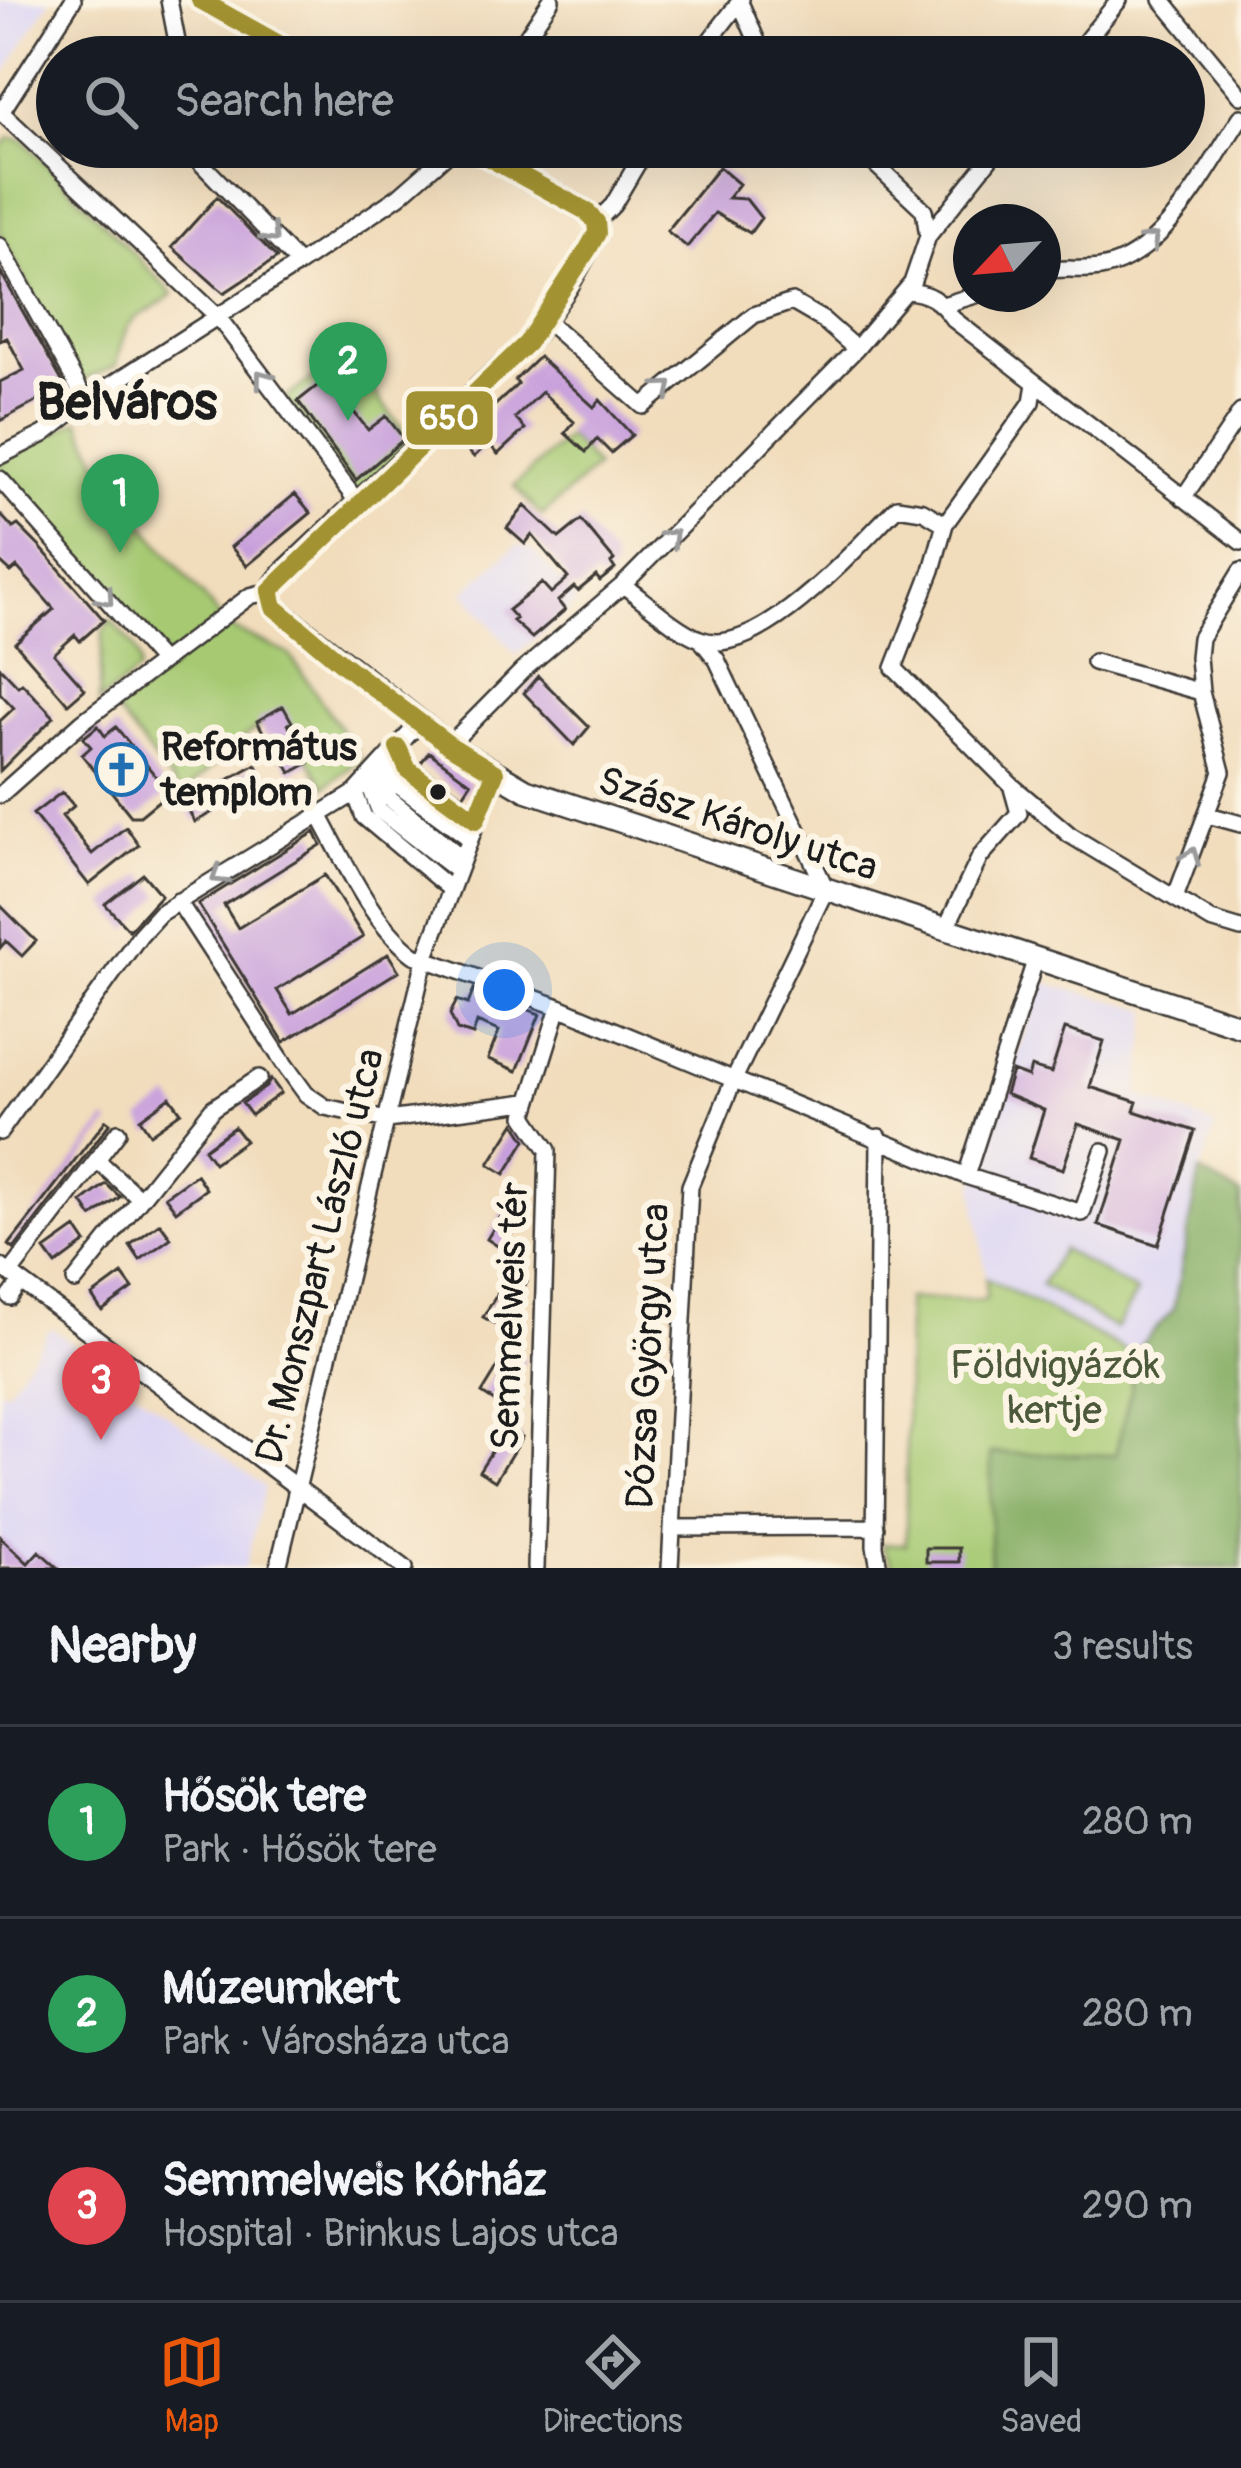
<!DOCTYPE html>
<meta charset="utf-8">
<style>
:root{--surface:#171b24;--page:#20242c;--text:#f1f3f6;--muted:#9ea1a6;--line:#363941;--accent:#ea580c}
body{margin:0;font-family:Pangolin,sans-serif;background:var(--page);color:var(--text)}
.compass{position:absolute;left:953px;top:204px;width:108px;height:108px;border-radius:50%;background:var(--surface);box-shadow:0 12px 48px #0002;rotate:244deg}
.you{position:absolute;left:504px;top:990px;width:42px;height:42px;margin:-30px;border:9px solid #fff;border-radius:50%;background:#1a73e8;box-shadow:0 0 0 18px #1a73e833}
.badge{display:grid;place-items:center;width:78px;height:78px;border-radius:50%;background:var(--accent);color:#fff;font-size:39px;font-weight:700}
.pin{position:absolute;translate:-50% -99px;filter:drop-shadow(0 3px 6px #0008)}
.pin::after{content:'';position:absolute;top:63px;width:42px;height:36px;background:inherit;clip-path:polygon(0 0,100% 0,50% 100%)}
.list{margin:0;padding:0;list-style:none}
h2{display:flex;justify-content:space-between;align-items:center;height:156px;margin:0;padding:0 48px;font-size:51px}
h2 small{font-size:39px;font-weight:400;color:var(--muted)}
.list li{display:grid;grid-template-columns:78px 1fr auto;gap:36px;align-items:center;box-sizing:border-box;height:192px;padding:0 48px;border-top:3px solid var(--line)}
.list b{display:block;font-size:45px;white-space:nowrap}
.list p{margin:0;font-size:39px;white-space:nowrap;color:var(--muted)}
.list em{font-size:39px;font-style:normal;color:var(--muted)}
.icon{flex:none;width:66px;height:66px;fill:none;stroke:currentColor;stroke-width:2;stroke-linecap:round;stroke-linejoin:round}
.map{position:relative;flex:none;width:1241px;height:1568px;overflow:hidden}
.search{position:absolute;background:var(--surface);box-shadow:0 12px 48px #0002;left:36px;right:36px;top:36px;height:132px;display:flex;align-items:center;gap:30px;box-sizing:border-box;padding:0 42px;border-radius:66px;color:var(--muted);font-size:45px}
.sheet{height:732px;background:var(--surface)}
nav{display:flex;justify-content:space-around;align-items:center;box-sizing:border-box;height:168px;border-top:3px solid var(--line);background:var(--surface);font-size:33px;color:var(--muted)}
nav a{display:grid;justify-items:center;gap:6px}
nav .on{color:var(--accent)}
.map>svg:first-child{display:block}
.built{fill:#dcd6f6}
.green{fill:#a6c972;stroke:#617247;stroke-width:3}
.forest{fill:#84ad64;stroke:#506440;stroke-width:3}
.building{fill:#c79fdc}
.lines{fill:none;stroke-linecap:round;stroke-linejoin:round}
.minor-casing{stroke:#3c3934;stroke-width:20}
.major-casing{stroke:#3c3934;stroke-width:26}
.minor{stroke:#fff;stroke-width:15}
.major{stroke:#fff;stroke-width:21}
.bus-1-casing{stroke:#fcf5e5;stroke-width:27}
.bus-1{stroke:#a29233;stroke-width:18}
.oneway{stroke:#999}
.bus-dot{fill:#1c1c1c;stroke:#fcf5e5;stroke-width:4.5}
.labels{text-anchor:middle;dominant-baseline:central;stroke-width:12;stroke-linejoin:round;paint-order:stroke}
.poi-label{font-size:39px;font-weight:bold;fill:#1c1c1c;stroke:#fcf5e5;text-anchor:start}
.street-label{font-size:39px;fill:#1c1c1c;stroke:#fcf5e5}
.park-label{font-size:39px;fill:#4c593a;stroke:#fcf5e5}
.district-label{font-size:51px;font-weight:bold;fill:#1c1c1c;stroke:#fcf5e5}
.line-badge{stroke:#fcf5e5;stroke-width:4.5}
.badge-label{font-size:33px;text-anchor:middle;font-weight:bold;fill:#fff}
</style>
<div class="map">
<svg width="1241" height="1568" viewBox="0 0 1241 1568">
<rect width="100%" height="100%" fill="#fcf5e5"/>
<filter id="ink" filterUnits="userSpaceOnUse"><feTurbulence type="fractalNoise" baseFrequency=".00833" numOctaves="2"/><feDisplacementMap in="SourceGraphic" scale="24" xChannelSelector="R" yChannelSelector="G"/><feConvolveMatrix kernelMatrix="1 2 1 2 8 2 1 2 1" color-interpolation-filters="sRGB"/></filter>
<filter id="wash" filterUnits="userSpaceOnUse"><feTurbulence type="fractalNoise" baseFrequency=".004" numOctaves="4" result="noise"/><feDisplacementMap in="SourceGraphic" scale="48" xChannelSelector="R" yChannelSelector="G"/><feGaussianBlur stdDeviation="2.7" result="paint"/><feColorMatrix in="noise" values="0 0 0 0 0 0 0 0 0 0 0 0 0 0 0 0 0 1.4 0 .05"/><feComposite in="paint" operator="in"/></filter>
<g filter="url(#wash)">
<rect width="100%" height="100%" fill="#f1dcbb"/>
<path class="built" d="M0,0H50L0,81Z
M517,545L532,549L577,602L516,655L464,592Z
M1042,982L1149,1010L1138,1095L1216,1126L1200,1172L1173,1310L1132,1354L986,1278L974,1187Z
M51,1328L265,1487L245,1568H0V1389L6,1392Z"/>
<path class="green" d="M9,138L23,140L173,294C133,327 129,305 116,365L80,382L0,233V148Z
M345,354L413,443L357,494L284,399Z
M79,420L107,480L228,627L289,654L361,759L325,787L281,712L247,735L182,794L115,710L175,666L0,472V462Z
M568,436L596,467L542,516L514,486Z
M111,620C124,636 142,649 139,671L99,702L103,631Z
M1062,1249L1137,1292L1116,1329L1041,1285Z
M986,1278L1132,1354L1131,1390L1115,1456L991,1453L990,1568H894L882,1544H906L907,1299L986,1300Z"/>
<path class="forest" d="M1200,1172L1241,1195V1568H990L991,1453L1115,1455L1131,1390L1132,1354L1173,1310Z"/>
<g id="blocks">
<path class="building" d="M719,167L739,184L728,198L746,199L761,218L750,233L715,213L687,247L667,231Z
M217,197L277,258L224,293L172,247Z
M0,271L63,383L62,388L0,421V382L24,370L7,338L0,341Z
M539,357L594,407L600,400L632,435L611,453L597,439L586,452L565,433L574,422L542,392L515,418L525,429L498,454L488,443L474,457L455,437L472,420L476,423L518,384L515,380Z
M327,378L368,430L386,416L404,439L356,480L298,401Z
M295,494L311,513L247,566L231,547Z
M525,506L559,538L581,520L614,560L611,563L615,569L600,581L596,576L578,591L574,587L558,601L565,610L532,638L513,621L516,619L508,610L542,583L551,593L568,578L532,535L525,544L507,528Z
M0,514L13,528L18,525L40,547L104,620L80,641L75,635L54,654L85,689L68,704L15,643L54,609L17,567L11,572L0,562Z
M0,667L18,686L22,683L54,717L0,771V721L14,708L0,693Z
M538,676L589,727L574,745L524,693Z
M283,706L292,722L288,724L309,763L291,773L270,735L266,737L257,721Z
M98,726L105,736L116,727L162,784V798L140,816H131L82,755L91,747L83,738Z
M429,752L471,783L463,795L420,764Z
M256,764L266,782L195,822L185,804Z
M62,792L74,806L62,816L92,854L126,827L139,845L89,885L33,814Z
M315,832L321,845L224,905L238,928L325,875L363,937L277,990L292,1014L388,954L399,971L284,1042L198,904Z
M143,874L161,895L129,930L105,904Z
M0,905L36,941L22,956L6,941L0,948Z
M474,989L540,1014L517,1071L488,1059L499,1031L477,1022L473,1035L457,1030L450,1014L457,1000L468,1004Z
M1065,1029L1104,1041L1090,1087L1137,1102L1134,1111L1195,1131L1158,1245L1098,1225L1125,1140L1078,1124L1063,1169L1029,1158L1044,1110L1005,1094L1012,1071L1028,1077L1031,1067L1051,1073Z
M271,1079L281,1093L251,1115L242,1103L266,1087Z
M170,1097L181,1112L150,1134L140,1119Z
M106,1120L110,1123L14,1249L9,1245Z
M515,1123L526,1140L505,1174L489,1164Z
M234,1127L245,1141L214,1163L204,1149Z
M196,1174L206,1189L176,1211L165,1196Z
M106,1184L120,1197L92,1217L82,1202Z
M514,1195L530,1205L502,1249L487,1239Z
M160,1223L171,1238L140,1260L130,1245Z
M76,1228L86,1243L56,1265L45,1250Z
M511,1272L527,1282L499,1326L483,1317Z
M122,1274L133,1289L102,1311L92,1296Z
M509,1349L525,1359L497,1403L482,1393Z
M507,1427L522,1437L495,1481L479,1471Z
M0,1537L28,1563L39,1551L58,1568H0Z
M926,1548H959V1562H926Z"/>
</g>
</g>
<g filter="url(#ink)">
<use href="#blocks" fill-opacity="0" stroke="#3c3934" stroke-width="3"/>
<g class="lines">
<defs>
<path id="minor" d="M169,0L180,57
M739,0L764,57
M1162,0L1241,96
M513,57L551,0
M697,57L741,0
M1073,57L1119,0
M1,112L218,317L359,504
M0,114L73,0
M857,147L924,210L928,236
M596,222L613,205L647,147
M0,246L86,401
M299,264L399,196L455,147
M1043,271C1063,267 1081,271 1100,268C1163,259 1209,165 1241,117
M906,291C928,292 941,301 953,319L1241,542
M943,305L979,294
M545,320L643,406L754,315L792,302L823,320L856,349
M1035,384L1032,402L945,524L932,570L894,668L1011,785L1070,835L1211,920L1241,929
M0,456L44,434L86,401L299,264L201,163L198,147
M0,479L162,662
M1183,498L1241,412
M623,585C644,600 676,630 700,639C759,662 859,544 897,507L923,511L945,524
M1094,662L1201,692
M449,745L522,671L623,585L856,349L912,283L928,236L999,147
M398,748L408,770L476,820
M387,761L399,786L469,838
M378,772L390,799L461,857
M368,782L379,810L456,870
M355,793L364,817L449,888
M0,795L82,722L250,596L270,591
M318,813C344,860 370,922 414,955L559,1007L966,1176
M1208,815L1241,824
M1175,898L1222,772L1201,692L1198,657L1200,638L1241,571
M178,901L285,1065L306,1094L325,1107L387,1120L527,1102
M946,928L980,857L1019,813L1012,788
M1036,958L966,1176L1082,1213L1103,1151
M0,1132L140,935L160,913L355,793L420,722
M97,1160L140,1199
M0,1266L405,1568
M10,1273L118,1132
M75,1281L213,1108L259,1078
M10,1297L21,1282
M672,1528L876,1527
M278,1568L425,959L495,773
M536,1568L548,1150L525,1116L559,1007
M670,1568L690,1186L734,1079L826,889L717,660L701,640
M879,1568L875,1546L879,1137"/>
<path id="major" d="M200,0L302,57
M469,147L586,211L596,222L597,233L566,288L527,343L283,574L270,591L274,607L449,745L526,790L1241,1026"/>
</defs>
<use href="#minor" class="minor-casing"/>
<use href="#major" class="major-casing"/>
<use href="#minor" class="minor"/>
<use href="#major" class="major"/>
<defs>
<path id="bus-1" d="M200,0L302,57
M469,147L586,211L596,222
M270,591L527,343L588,249L597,233L596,222
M270,591L274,607L344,665L449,745L495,773L476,820L408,770L398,748"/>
</defs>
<use href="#bus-1" class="bus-1-casing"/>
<use href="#bus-1" class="bus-1"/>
</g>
<defs><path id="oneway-chevron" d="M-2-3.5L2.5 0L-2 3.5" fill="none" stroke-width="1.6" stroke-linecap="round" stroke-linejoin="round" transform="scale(3)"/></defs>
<g class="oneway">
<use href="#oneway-chevron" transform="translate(271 235) rotate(46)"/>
<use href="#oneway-chevron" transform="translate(1151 240) rotate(-46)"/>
<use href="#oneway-chevron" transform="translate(263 378) rotate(-127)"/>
<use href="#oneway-chevron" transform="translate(665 388) rotate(-40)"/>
<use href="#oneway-chevron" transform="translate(671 537) rotate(-45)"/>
<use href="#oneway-chevron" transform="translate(106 598) rotate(49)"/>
<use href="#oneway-chevron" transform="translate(1191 856) rotate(-69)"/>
<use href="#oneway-chevron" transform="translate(219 876) rotate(148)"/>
</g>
</g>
<defs>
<symbol id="church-ring" viewBox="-11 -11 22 22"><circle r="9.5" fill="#fcf5e5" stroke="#1f6fb2" stroke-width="1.5"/><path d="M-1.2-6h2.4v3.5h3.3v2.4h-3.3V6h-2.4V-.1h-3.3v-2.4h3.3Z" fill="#1f6fb2"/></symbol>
</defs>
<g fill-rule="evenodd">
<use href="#church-ring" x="92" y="740" width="59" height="59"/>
</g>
<circle class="bus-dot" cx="438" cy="792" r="10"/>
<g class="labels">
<g class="poi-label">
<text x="161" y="747">Református<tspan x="161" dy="45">templom</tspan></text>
</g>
<g class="street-label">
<text transform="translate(738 824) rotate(18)">Szász Károly utca</text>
<text transform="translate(320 1256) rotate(-76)">Dr. Monszpart László utca</text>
<text transform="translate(510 1316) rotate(-88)">Semmelweis tér</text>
<text transform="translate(648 1356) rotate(-87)">Dózsa György utca</text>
</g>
<g class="park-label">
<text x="1055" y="1365">Földvigyázók<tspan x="1055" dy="45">kertje</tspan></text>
</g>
<g class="district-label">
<text x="127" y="403">Belváros</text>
</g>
</g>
<rect class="line-badge" x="404" y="389" width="91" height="58" rx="12" fill="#a29233"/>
<g class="badge-label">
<text x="449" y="429">650</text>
</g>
</svg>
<svg class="compass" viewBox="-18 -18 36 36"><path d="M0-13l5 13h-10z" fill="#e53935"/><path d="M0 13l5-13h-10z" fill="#9ea1a6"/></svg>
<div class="you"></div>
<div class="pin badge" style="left:120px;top:553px;background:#2e9e5b">1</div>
<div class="pin badge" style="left:348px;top:421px;background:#2e9e5b">2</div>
<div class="pin badge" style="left:101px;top:1440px;background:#e0444e">3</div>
<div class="search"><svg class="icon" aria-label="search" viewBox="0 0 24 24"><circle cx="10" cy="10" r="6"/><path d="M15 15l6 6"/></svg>Search here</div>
</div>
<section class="sheet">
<h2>Nearby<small>3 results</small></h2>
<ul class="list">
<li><span class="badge" style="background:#2e9e5b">1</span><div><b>Hősök tere</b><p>Park · Hősök tere</p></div><em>280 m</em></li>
<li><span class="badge" style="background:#2e9e5b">2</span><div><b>Múzeumkert</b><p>Park · Városháza utca</p></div><em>280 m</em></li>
<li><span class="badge" style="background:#e0444e">3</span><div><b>Semmelweis Kórház</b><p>Hospital · Brinkus Lajos utca</p></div><em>290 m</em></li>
</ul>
</section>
<nav>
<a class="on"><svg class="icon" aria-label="map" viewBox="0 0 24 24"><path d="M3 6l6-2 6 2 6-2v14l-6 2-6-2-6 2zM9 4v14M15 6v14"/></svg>Map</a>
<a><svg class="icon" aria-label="directions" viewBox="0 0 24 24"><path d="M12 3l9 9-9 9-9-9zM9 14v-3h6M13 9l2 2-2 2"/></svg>Directions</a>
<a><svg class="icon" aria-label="saved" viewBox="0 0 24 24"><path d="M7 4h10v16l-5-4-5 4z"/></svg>Saved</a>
</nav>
